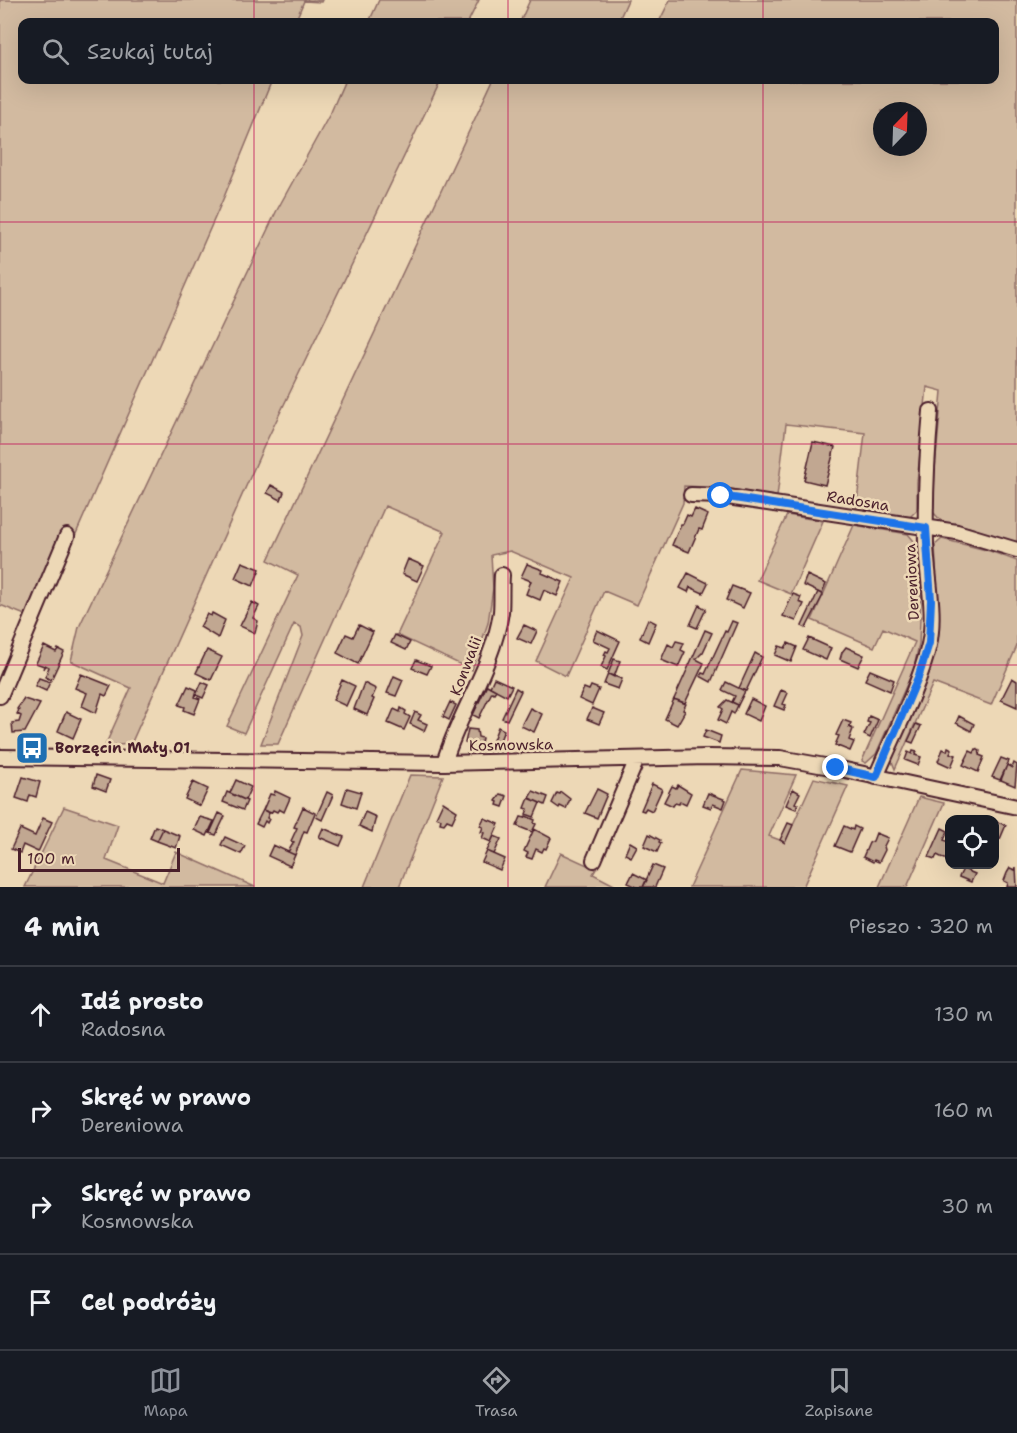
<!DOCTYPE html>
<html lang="pl">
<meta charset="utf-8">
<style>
:root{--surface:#171b24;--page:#242831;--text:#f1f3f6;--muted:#9ea1a6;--line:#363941;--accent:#8c9099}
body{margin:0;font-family:"Shantell Sans",sans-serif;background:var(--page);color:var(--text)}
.controls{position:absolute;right:18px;bottom:18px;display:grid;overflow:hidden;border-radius:12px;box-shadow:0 6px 24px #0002}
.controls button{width:54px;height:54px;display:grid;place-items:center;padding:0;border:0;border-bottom:2px solid var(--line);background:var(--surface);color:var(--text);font:30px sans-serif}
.compass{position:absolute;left:873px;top:102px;width:54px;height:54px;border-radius:50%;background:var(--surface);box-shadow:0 6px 24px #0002;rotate:23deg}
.scale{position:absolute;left:18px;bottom:15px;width:162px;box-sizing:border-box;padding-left:6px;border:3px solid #4a1f2b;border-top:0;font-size:16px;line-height:21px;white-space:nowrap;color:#4a1f2b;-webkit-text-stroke:4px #edd8b6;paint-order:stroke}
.stop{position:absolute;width:18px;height:18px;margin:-14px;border:4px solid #1a73e8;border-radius:50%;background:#fff}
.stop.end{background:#1a73e8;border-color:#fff;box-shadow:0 2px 6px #0008}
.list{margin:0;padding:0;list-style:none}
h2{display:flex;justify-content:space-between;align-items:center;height:78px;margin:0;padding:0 24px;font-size:26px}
h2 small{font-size:20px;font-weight:400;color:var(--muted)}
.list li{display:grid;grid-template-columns:39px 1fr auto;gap:18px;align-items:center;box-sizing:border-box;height:96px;padding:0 24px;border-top:2px solid var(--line)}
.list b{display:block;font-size:22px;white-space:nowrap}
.list p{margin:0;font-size:20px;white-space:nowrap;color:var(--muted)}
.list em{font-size:20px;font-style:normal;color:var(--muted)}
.icon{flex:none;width:33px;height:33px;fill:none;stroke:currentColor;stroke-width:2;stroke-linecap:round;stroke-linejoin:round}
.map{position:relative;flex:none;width:1017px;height:887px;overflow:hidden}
.search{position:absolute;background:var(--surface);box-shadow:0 6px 24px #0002;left:18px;right:18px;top:18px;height:66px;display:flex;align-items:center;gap:15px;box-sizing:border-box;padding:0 21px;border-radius:12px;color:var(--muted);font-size:22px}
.sheet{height:462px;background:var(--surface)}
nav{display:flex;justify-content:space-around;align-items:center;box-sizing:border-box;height:84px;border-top:2px solid var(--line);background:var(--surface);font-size:16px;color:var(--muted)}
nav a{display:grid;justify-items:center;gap:3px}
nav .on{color:var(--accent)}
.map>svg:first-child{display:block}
.green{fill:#d2baa0;stroke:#8e6c66;stroke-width:1.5;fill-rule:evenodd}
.building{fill:#c1a791;stroke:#4a1f2b;stroke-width:1.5}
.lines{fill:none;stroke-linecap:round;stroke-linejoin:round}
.minor-casing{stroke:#4a1f2b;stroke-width:18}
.minor{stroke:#edd8b6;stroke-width:14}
.route{stroke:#1a73e8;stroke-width:8}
.grid{fill:none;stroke:#c2185b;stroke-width:1.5;stroke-opacity:0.55}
.labels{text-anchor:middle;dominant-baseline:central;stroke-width:5;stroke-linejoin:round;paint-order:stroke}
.street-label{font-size:15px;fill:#4a1f2b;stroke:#edd8b6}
.poi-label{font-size:15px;font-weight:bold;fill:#4a1f2b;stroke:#edd8b6;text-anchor:start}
</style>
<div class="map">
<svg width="1017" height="887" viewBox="0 0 1017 887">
<rect width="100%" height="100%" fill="#edd8b6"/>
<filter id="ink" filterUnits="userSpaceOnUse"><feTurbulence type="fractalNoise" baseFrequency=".0167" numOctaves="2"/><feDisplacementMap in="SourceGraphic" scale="12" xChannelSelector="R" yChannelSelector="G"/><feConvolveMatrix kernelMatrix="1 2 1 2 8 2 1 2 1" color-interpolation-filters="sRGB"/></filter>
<g filter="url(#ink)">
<path class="green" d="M0,0H322L321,2L304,1L295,22H22V80H272L224,197L68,552L57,542L25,615L0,605Z
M379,0H479L468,22H369Z
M530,0H628L618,22H520Z
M670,0H1017V544L969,527L943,523L933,512L935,469L942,391L927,387L917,482V510L909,518L856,510L865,433L786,424L777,497L726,488L684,486L683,503L637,605L604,591L566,676L536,661L574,578L510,551L491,555L493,588L488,623L472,670L397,635L445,532L385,506L278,744H261L303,636L301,627L294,624L244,733L227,726L298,575L268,560L493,80H994V22H659ZM882,111H918V147H882Z
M345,80H441L264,446L131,744L105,746L131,688L71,661L79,627L276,212L331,112Z
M787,515L823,521L791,594L757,580Z
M854,525L908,534L919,547L921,596L919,644L914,668L876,754L866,763L862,761L915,642L883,628L874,647L812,620Z
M942,539L990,551L1017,561V646L991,705L933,683L895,769L891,759C903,732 920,702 928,674C941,633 937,588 935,545Z
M742,770L796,775L769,836L785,842L814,778L848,786L803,887H689Z
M410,775L443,776L399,887H364Z
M919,797L944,803L907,887H879Z
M64,807L118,825L106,860L163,883L176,852L255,887H25Z
M561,853L596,869L593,874L618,887H545Z"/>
<path class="building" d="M813,442L835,447L825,485L804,480Z
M271,485L284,492L281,500L267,493Z
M695,509L708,515L702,530L699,529L689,552L672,545L681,524H683L687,515L691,517Z
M408,559L424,566L417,581L402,574Z
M242,562L260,569L253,586L235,578Z
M527,564L543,570L542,573L563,582L557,596L544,590L540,600L526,594L531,581L521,577Z
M688,573L708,583L703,593L690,587L688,592L680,588Z
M807,575L826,584L822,594L803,585Z
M732,586L750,593L743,608L726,600Z
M818,592L823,595L806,628L802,626Z
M793,594L801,597L799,602L804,604L796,621L783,616Z
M252,602L259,606L253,618L258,621L255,633L240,626Z
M699,605L706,609L697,628L690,625Z
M212,613L225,620L218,638L200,627L207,614L211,616Z
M648,619L656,623L648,642L640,638Z
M732,621L737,623L711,682L700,676L702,673L705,674L725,631L727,632Z
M359,625L373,632L358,664L337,653L346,634L353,637Z
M524,625L537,631L531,644L517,638Z
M597,630L620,641L607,670L601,667L606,656L604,655L606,651L608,652L610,648L593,640Z
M705,630L712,633L703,652L696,659L704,663L685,703L674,699Z
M395,635L410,642L406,650L391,643Z
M809,638L831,648L826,660L803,650Z
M676,641L684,643L681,650L685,652L678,667L661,660L668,644L673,647Z
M788,643L797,647L791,662L775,655L779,646L785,648Z
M44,646L56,652L58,649L64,652L51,680L45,677L49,667L45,665L43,669L44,666L36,663Z
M846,647L864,655L858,667L840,659L842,652Z
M207,650L222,657L211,680L196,673Z
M755,653L762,657L746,691L739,688Z
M614,659L620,661L614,677L608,674Z
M416,660L431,666L427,674L412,668Z
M870,670L894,680L890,691L865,680Z
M81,674L111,686L106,696L102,694L96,713L82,706L87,693L75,688Z
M608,674L622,679L618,689L604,684Z
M394,676L403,680L396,696L387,693Z
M39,678L50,682L46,691L35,686Z
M494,678L512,686L507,696L490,687Z
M1012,678L1017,681V707L1001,700Z
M342,680L355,686L346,706L333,700Z
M202,682L209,685L203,698L196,695Z
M726,682L745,691L738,705L732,702L735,696L722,690Z
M364,683L376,689L372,698L374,699L367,715L354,709Z
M487,685L496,690L494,693L492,692L479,718L473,715Z
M188,686L197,690L195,697L200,699L194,714L184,710L185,707L179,705Z
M591,686L599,689L592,705L579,699L584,688L589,690Z
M516,688L521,691L507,720L502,718Z
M781,690L788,693L783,704L786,705L784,710L774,706Z
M24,699L40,704L25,732L13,733L12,723L19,722L21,716L17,714L19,710L17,709Z
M674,699L686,704L683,710L685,711L677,725L665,719Z
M751,699L765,706L759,721L744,714Z
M727,700L738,705L734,714L731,712L726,724L718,720L723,709L720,707Z
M450,702L456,705L449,720L443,717Z
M401,708L406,711L405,714L410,717L404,730L388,723L394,709L400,712Z
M530,708L542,714L534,732L521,726Z
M592,708L604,713L599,724L587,719Z
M66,712L81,719L73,738L58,731Z
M415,712L421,715L418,720L427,724L424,731L410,724Z
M869,716L878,720L870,738L864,735L870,723L867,722Z
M959,716L974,724L971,731L956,723Z
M843,720L851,723L849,727L853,729L849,740L854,742L850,751L835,745L839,736L836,735Z
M916,724L921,726L913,743L908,741Z
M498,727L504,730L499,743L493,740Z
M468,729L477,730L478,737L482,738L480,747L465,743Z
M706,730L721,736L719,743L703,737Z
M948,747L952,749L950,753L956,755L951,767L938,761L943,749L947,751Z
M976,749L980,751L979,755L984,757L978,772L963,765L970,751L974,753Z
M913,751L917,752L915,755L921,757L918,765L905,760L908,752L912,754Z
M1001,758L1009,761L1000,780L992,777Z
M1014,763L1017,765L1015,786L1001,780L1007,765L1012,768Z
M96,775L110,780L106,791L93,786Z
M23,777L40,782L36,797L30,795L28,802L16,798Z
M236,780L251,787L245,800L230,793Z
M193,782L208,789L200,806L185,799Z
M652,784L662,789L652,811L646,808L644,811L641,810Z
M678,785L691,793L686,804L680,801L679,804L675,803L673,806L664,802L672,786L676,788Z
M347,788L361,792L356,808L342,803Z
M597,789L607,794L597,818L585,813Z
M793,789L800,793L795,803L798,804L796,809L786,805Z
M275,791L290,798L284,812L279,809L277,812L273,810L271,813L263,810L270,794L274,795Z
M533,791L548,797L545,805L529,798Z
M227,792L247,801L243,810L223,802Z
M327,792L333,795L322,820L316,817Z
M561,792L570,799L566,809L560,806L559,808L552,803L557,793L560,794Z
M708,793L726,800L723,808L713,804L711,808L703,805Z
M501,794L507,796L503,807L497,805L498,802L496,801Z
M529,798L540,803L534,817L526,814L528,809L525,808Z
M443,802L457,811L452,822L447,820L444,824L440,823L441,819L436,817Z
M303,807L315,813L307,832L304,831L295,855L288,852L294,842L291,841L297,828L294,827Z
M263,810L269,813L267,818L269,819L267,823L265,821L262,827L256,824Z
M365,812L376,817L372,832L359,826Z
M219,813L225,816L216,835L210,833Z
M526,816L535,820L534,823L536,824L532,832L517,826L521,817L525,818Z
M200,817L214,821L207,836L194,830Z
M43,818L52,822L38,852L23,845L20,853L11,849L20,829L35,836Z
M484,818L499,824L491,842L482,838L484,833L481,832L483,827L480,826Z
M994,821L1006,825L1000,839L997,838L995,843Z
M788,823L793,825L785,843L780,840Z
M155,826L163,829L157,841L150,838Z
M844,826L853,830L854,826L860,829L850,852L835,846Z
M323,828L344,837L340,846L319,837Z
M942,828L948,831L944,840L950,842L949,861L937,855L935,859L929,857Z
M163,829L180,836L176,848L157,841Z
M534,829L551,838L546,849L544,848L542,852L536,849L532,859L526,857L528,853L524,851Z
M876,833L888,838L884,846L885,850L879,862L874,860L873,862L863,857L869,843L873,841Z
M649,834L660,840L659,842L661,843L657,852L644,846Z
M494,836L501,839L494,854L487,851Z
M225,837L245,846L241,854L221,845Z
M630,842L637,846L631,857L625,854Z
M273,845L295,855L290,866L268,856Z
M487,851L505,859L500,870L482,862Z
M653,865L663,869L655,887H643Z
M1016,867L1017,887H1007L1008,883L1004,881L1007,873L1010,868L1015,870Z
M963,869L975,874L971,882L959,877Z
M633,873L647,880L643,887H637L628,883Z"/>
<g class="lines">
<defs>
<path id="minor" d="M691,495L721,496L957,532L1017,550
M0,696L67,536
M0,757L444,763L708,757L780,758L836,768L1017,807
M444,763C459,712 493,667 501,612C502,600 501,588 502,575
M876,777C894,734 918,690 929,645C936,612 927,577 926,544C925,500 927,455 931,411
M594,860L637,759"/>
</defs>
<use href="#minor" class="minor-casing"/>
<use href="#minor" class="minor"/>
</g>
</g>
<g class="lines" filter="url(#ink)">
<path class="route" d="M721,496L926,528L931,600L929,643L919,675L876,777L836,768"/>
</g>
<path class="grid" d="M254,0V22M508,0V22M763,0V22M254,80V887M508,80V887M763,80V887M0,222H1017M0,444H1017M0,665H1017"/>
<defs>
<symbol id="bus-square" viewBox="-11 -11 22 22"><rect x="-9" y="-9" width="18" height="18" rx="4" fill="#1f6fb2" stroke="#edd8b6"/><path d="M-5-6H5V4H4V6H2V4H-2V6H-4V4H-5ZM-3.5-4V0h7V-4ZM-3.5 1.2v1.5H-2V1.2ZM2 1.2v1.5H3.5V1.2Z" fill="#fff"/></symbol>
</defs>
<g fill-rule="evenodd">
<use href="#bus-square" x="13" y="729" width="38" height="38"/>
</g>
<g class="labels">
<g class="street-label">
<text transform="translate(858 501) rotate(9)">Radosna</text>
<text transform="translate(912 582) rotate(-93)">Dereniowa</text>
<text transform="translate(466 666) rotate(-69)">Konwalii</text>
<text transform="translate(511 745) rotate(-1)">Kosmowska</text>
</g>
<g class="poi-label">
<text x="55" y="748">Borzęcin Mały 01</text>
</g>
</g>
</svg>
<div class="controls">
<button><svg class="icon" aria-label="locate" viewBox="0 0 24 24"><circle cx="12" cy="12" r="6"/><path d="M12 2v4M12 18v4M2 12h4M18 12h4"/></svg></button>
</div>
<svg class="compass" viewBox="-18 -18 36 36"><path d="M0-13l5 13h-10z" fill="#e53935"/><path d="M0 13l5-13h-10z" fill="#9ea1a6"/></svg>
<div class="scale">100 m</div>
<div class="stop" style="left:721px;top:496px"></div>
<div class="stop end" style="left:836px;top:768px"></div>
<div class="search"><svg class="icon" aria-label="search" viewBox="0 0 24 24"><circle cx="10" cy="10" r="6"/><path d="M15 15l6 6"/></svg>Szukaj tutaj</div>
</div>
<section class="sheet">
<h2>4 min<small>Pieszo · 320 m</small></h2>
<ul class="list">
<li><svg class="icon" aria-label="ahead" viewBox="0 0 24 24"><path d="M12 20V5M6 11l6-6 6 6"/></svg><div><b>Idź prosto</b><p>Radosna</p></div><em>130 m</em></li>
<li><svg class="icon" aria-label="right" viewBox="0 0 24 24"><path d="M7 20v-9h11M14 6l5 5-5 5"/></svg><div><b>Skręć w prawo</b><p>Dereniowa</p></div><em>160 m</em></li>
<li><svg class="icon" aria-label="right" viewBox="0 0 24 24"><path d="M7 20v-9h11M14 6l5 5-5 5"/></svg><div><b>Skręć w prawo</b><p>Kosmowska</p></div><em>30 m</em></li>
<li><svg class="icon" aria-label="arrive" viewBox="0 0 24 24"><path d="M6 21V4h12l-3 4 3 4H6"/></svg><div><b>Cel podróży</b></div></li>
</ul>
</section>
<nav>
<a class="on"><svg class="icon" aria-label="map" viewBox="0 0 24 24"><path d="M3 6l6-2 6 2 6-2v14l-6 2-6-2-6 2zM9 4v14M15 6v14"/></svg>Mapa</a>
<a><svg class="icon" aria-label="directions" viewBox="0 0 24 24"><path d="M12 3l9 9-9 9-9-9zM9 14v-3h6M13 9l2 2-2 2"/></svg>Trasa</a>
<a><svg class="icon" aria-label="saved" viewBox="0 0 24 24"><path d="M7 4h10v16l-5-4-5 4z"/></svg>Zapisane</a>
</nav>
